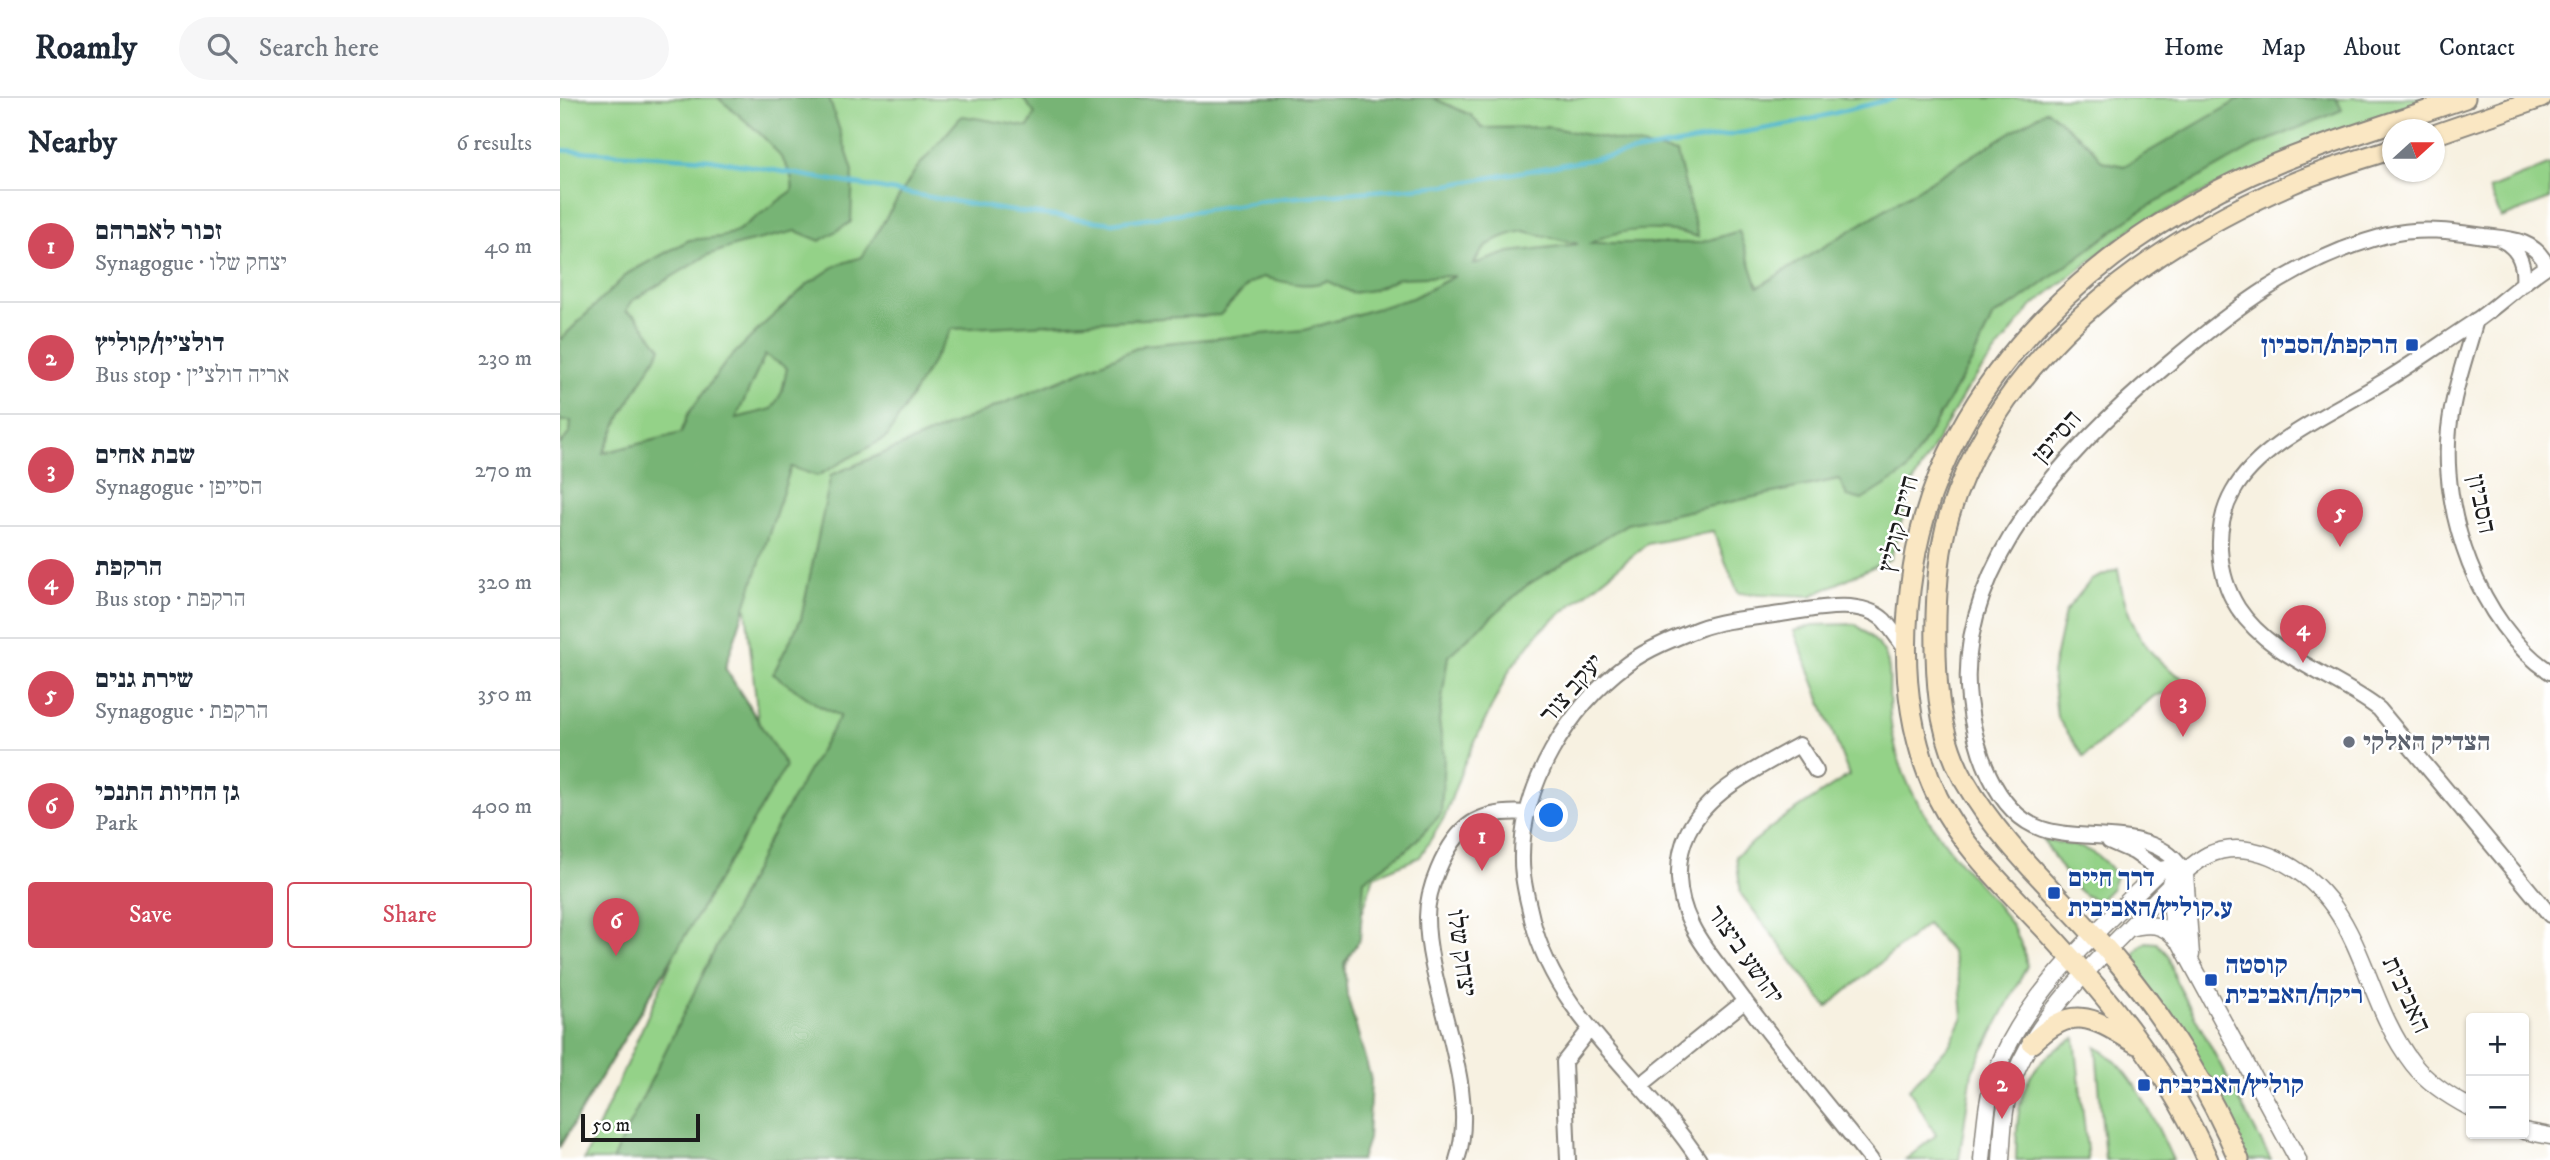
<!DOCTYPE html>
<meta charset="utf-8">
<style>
:root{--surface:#fff;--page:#f6f6f7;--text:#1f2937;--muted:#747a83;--line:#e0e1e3;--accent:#d1495b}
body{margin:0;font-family:"IM FELL DW Pica","Frank Ruhl Libre",serif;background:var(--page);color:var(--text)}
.controls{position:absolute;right:21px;bottom:21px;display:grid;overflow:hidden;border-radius:7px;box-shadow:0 2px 5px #0004}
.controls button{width:63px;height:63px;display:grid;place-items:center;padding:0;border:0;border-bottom:2px solid var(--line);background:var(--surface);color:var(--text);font:35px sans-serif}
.compass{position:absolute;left:1822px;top:21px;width:63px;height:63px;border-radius:50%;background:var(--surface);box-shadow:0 2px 5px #0004;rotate:69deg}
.scale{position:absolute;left:21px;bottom:18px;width:119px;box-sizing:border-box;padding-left:7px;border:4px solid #1c1c1c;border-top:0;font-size:19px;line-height:24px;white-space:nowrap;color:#1c1c1c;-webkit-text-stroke:5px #fff;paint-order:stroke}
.you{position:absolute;left:992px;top:718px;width:24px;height:24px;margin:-18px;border:5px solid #fff;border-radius:50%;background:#1a73e8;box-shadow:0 0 0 10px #1a73e833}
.badge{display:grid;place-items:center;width:46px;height:46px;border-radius:50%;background:var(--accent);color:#fff;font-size:23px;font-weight:700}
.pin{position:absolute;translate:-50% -58px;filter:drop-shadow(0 2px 4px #0008)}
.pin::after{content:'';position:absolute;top:37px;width:24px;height:21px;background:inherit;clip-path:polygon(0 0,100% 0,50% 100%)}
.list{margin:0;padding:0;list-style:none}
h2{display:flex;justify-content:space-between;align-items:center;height:91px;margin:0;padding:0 28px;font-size:30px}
h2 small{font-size:23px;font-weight:400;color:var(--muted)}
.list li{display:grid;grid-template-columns:46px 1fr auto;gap:21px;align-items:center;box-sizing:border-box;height:112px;padding:0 28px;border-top:2px solid var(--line)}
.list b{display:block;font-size:26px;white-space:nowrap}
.list p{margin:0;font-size:23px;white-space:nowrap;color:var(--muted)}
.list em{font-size:23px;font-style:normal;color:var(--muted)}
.actions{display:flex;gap:14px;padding:21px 28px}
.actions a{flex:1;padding:16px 0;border:2px solid var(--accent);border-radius:7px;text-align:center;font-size:24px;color:var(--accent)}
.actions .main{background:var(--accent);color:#fff}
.icon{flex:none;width:38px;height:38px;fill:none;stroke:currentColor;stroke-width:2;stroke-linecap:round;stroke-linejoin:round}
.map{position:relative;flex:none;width:1990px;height:1062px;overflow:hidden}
header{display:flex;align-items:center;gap:42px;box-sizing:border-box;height:98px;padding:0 35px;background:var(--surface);border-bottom:2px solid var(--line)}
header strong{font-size:33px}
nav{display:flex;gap:38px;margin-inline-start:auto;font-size:24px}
.search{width:490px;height:63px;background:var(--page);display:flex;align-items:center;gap:18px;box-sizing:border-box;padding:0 24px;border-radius:38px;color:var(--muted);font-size:26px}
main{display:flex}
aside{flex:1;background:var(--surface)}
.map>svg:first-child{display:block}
.green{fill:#94d288;stroke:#587752;stroke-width:2;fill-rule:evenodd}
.forest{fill:#77b474;stroke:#4a6848;stroke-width:2;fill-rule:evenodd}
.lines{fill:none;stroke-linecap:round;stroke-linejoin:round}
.stream{stroke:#4fb7cc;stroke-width:4.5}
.minor-casing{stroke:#8a867e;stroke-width:18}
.tertiary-casing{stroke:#8a867e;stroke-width:19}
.secondary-casing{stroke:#8a867e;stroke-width:23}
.minor{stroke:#fff;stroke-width:14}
.tertiary{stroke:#fff;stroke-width:16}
.secondary{stroke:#fae7c3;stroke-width:19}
.transit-dot{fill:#1a4fb4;stroke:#fff;stroke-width:2.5}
.worship-dot{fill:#6b7280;stroke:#fff;stroke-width:2.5}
.labels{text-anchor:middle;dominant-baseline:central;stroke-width:5;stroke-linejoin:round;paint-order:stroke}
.transit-label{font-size:26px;font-weight:bold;fill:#164399;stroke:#fff;text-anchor:start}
.street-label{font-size:26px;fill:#1c1c1c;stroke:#fff}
.worship-label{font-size:26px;font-weight:bold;fill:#5b616d;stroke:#fff;text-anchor:start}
</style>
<header>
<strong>Roamly</strong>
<div class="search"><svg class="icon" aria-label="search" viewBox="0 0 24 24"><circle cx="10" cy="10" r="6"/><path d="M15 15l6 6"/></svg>Search here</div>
<nav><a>Home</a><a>Map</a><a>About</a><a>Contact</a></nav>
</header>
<main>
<aside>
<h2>Nearby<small>6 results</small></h2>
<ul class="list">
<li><span class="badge">1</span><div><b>זכור לאברהם</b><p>Synagogue · יצחק שלו</p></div><em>40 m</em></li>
<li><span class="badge">2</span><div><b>דולצ׳ין/קוליץ</b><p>Bus stop · אריה דולצ'ין</p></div><em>230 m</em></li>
<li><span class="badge">3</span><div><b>שבת אחים</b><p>Synagogue · הסייפן</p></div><em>270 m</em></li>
<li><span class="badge">4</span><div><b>הרקפת</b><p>Bus stop · הרקפת</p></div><em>320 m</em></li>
<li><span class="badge">5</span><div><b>שירת גנים</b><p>Synagogue · הרקפת</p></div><em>350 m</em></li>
<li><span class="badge">6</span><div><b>גן החיות התנכי</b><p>Park</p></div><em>400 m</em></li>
</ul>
<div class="actions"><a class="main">Save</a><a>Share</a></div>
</aside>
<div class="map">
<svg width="1990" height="1062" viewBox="0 0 1990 1062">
<rect width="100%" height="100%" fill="#fff"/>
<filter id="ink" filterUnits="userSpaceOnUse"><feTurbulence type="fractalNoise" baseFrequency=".0143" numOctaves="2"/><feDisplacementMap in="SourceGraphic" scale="14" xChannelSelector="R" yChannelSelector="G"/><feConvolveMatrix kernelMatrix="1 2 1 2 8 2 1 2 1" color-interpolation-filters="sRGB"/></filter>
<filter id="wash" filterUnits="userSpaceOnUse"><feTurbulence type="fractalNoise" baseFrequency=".00686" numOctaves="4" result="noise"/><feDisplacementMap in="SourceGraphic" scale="28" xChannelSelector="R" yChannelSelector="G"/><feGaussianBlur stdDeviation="1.57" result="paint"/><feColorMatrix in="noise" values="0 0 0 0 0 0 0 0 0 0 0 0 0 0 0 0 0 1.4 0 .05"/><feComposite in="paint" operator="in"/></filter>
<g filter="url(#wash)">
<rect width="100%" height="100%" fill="#f7f1e1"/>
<path class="green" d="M0,0H1888L1655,89L1574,129L1471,209L1406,292L1353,385L1330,461L1251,498L1178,495L1153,433L1087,446L981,532L950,571L904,666L885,718L860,759L814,778L783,876L786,1062H24L114,858L0,1048ZM185,510H186L198,622L165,570Z
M1990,66V101L1941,120L1929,91Z
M1558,471C1566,525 1585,562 1635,587L1594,598L1524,659L1497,619L1492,575L1505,514L1531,482Z
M1295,526C1341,559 1326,571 1330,619C1332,638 1337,658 1344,676C1357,708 1377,735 1398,762C1424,795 1461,824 1467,868L1412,974L1399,1062H1345L1376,1037L1349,991L1390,946L1403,919L1400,885L1392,855L1367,826L1267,909L1181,796L1176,758L1222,721L1289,677L1234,533L1253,527Z
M1483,742C1515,747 1538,749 1556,778L1552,790L1540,802C1515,802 1496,760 1483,742Z
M1586,844L1597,845L1608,857L1616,883L1711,1062H1686L1574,874C1572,860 1573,852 1586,844Z
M1515,940L1528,1062H1456C1457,1004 1459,968 1515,940Z
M1536,949C1575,970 1594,1023 1613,1062H1545Z"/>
<path class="forest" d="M158,0H269L293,73L291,124L260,143L236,133L180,146L148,157L72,203L66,213L76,218L101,250L62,316L43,355L121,335L128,316L166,264L204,226L248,186L277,167L302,159L356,71L400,20L403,18L468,29L475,16L463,0H873L911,17L922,30L989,29L1117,55L1138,139C1108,128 1059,129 1031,145H1139L1179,133L1198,189L1487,12L1531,49L1542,63L1564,68L1682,0H1776L1782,12L1695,48L1577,115L1457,205L1433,218L1412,263L1346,374L1302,402L1287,398L1279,381L1067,426L966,488L888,558L879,623L884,658L881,716L849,750L804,782L800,841L784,865L787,897L811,981L808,1041L801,1062H52L209,741L280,618L259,608L213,576L241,521L271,377L584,247L744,232L852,200L895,178L838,180L813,192L792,195L767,183C745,191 725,184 703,179L689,186L660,217L392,231L327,339L257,378L231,369L165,570L226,668L0,1048V347L10,334L11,323H0V242L68,175L129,142L161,139L177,133L232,93C238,61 181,19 158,0ZM964,133L1018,146L950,154L914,166C923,145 942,137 964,133ZM205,257L227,270L222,294L212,311L176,320Z"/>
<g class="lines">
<path class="stream" d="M0,52L149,61L445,112L552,125L725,100L888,87L1231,26L1335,0"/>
</g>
</g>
<g filter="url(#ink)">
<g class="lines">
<defs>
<path id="minor" d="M1940,141C1958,149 1965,166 1963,186
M1990,166C1963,183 1940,206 1914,224C1883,244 1853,266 1821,285C1774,314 1700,345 1673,394C1653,429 1657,477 1678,510C1711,560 1774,576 1819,611L1990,817
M1916,222C1906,258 1893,294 1889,331C1880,413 1919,527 1990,574
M1256,673L1239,647C1200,669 1149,692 1128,734C1114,763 1117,798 1131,826C1140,846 1157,865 1170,883C1214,944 1264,1003 1311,1062
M1549,743L1574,754L1600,772
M1625,776C1599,725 1527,746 1482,731C1434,715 1414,647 1409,602C1394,467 1512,347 1606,268C1675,209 1737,161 1827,137C1859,129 1892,133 1924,138C1950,141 1975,141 1987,168
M1081,987L1185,903
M897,1062C921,989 867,893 867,819C867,803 872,786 878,772C897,727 919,711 968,715
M1008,1062L1004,964L1030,931
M1139,1062C1086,980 996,920 972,821C968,803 962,783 962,764C960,688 1008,610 1067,566C1087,551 1115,540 1138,531C1165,521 1194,520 1221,516C1251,512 1299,499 1324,522C1332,531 1339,542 1346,552"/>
<path id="tertiary" d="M1625,776L1631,857
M1610,785L1613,826L1619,842L1738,1062
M1569,830C1588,825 1604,825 1617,842
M1964,1033L1990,1038
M1422,1062C1425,1032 1426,1000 1437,972C1468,892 1541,830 1600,772L1615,769L1625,776
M1441,1062C1443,1034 1443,1005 1454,979C1475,925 1522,877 1563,836C1584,815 1623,770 1648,757C1668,748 1690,750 1710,758C1805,797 1798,895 1853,966C1868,985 1890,999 1911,1010"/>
<path id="secondary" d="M1874,37L1981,0
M1472,945C1514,905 1532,919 1577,946
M1648,1062C1611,979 1555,907 1494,841C1454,797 1405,754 1378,700C1344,629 1341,547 1353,471C1383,276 1549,132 1725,62C1783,39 1845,21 1905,0
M1679,1062C1650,993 1608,924 1560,867C1509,805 1444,752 1404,682C1376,632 1375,573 1376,518C1377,485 1379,451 1389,418C1439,259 1583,150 1731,86C1763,72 1799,62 1832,51"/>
</defs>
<use href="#minor" class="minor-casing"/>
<use href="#tertiary" class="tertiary-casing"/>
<use href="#secondary" class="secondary-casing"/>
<use href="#minor" class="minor"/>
<use href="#tertiary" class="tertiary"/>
<use href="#secondary" class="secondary"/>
</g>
</g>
<g class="transit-dot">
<rect x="1845" y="240" width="14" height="14" rx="3.5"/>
<rect x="1487" y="788" width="14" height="14" rx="3.5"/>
<rect x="1644" y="875" width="14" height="14" rx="3.5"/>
<rect x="1577" y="980" width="14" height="14" rx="3.5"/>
</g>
<circle class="worship-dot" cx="1789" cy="644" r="7"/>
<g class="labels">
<g class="transit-label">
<text x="1838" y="247" text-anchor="end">הרקפת/הסביון</text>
<text x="1508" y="780">דרך חיים<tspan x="1508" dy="30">ע.קוליץ/האביבית</tspan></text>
<text x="1665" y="867">קוסטה<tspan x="1665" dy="30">ריקה/האביבית</tspan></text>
<text x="1598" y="987">קוליץ/האביבית</text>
</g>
<g class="street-label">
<text transform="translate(1497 339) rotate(-49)">הסייפן</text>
<text transform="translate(1921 406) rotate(78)">הסביון</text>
<text transform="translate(1339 426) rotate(-76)">חיים קוליץ</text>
<text transform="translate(1012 591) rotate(-49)">יעקב צור</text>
<text transform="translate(901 855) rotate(82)">יצחק שלו</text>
<text transform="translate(1185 857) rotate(55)">יהושע ביצור</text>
<text transform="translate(1846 897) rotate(65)">האביבית</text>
</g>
<g class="worship-label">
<text x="1803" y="644">הצדיק האלקי</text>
</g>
</g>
</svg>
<div class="controls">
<button>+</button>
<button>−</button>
</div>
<svg class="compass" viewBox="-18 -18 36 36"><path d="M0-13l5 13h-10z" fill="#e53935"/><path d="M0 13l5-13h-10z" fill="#747a83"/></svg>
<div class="scale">50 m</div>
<div class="you"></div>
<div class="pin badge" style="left:922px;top:773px">1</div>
<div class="pin badge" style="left:1442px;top:1021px">2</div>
<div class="pin badge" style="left:1623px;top:639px">3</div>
<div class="pin badge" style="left:1743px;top:565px">4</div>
<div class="pin badge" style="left:1780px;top:449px">5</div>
<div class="pin badge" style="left:56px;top:858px">6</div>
</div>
</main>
